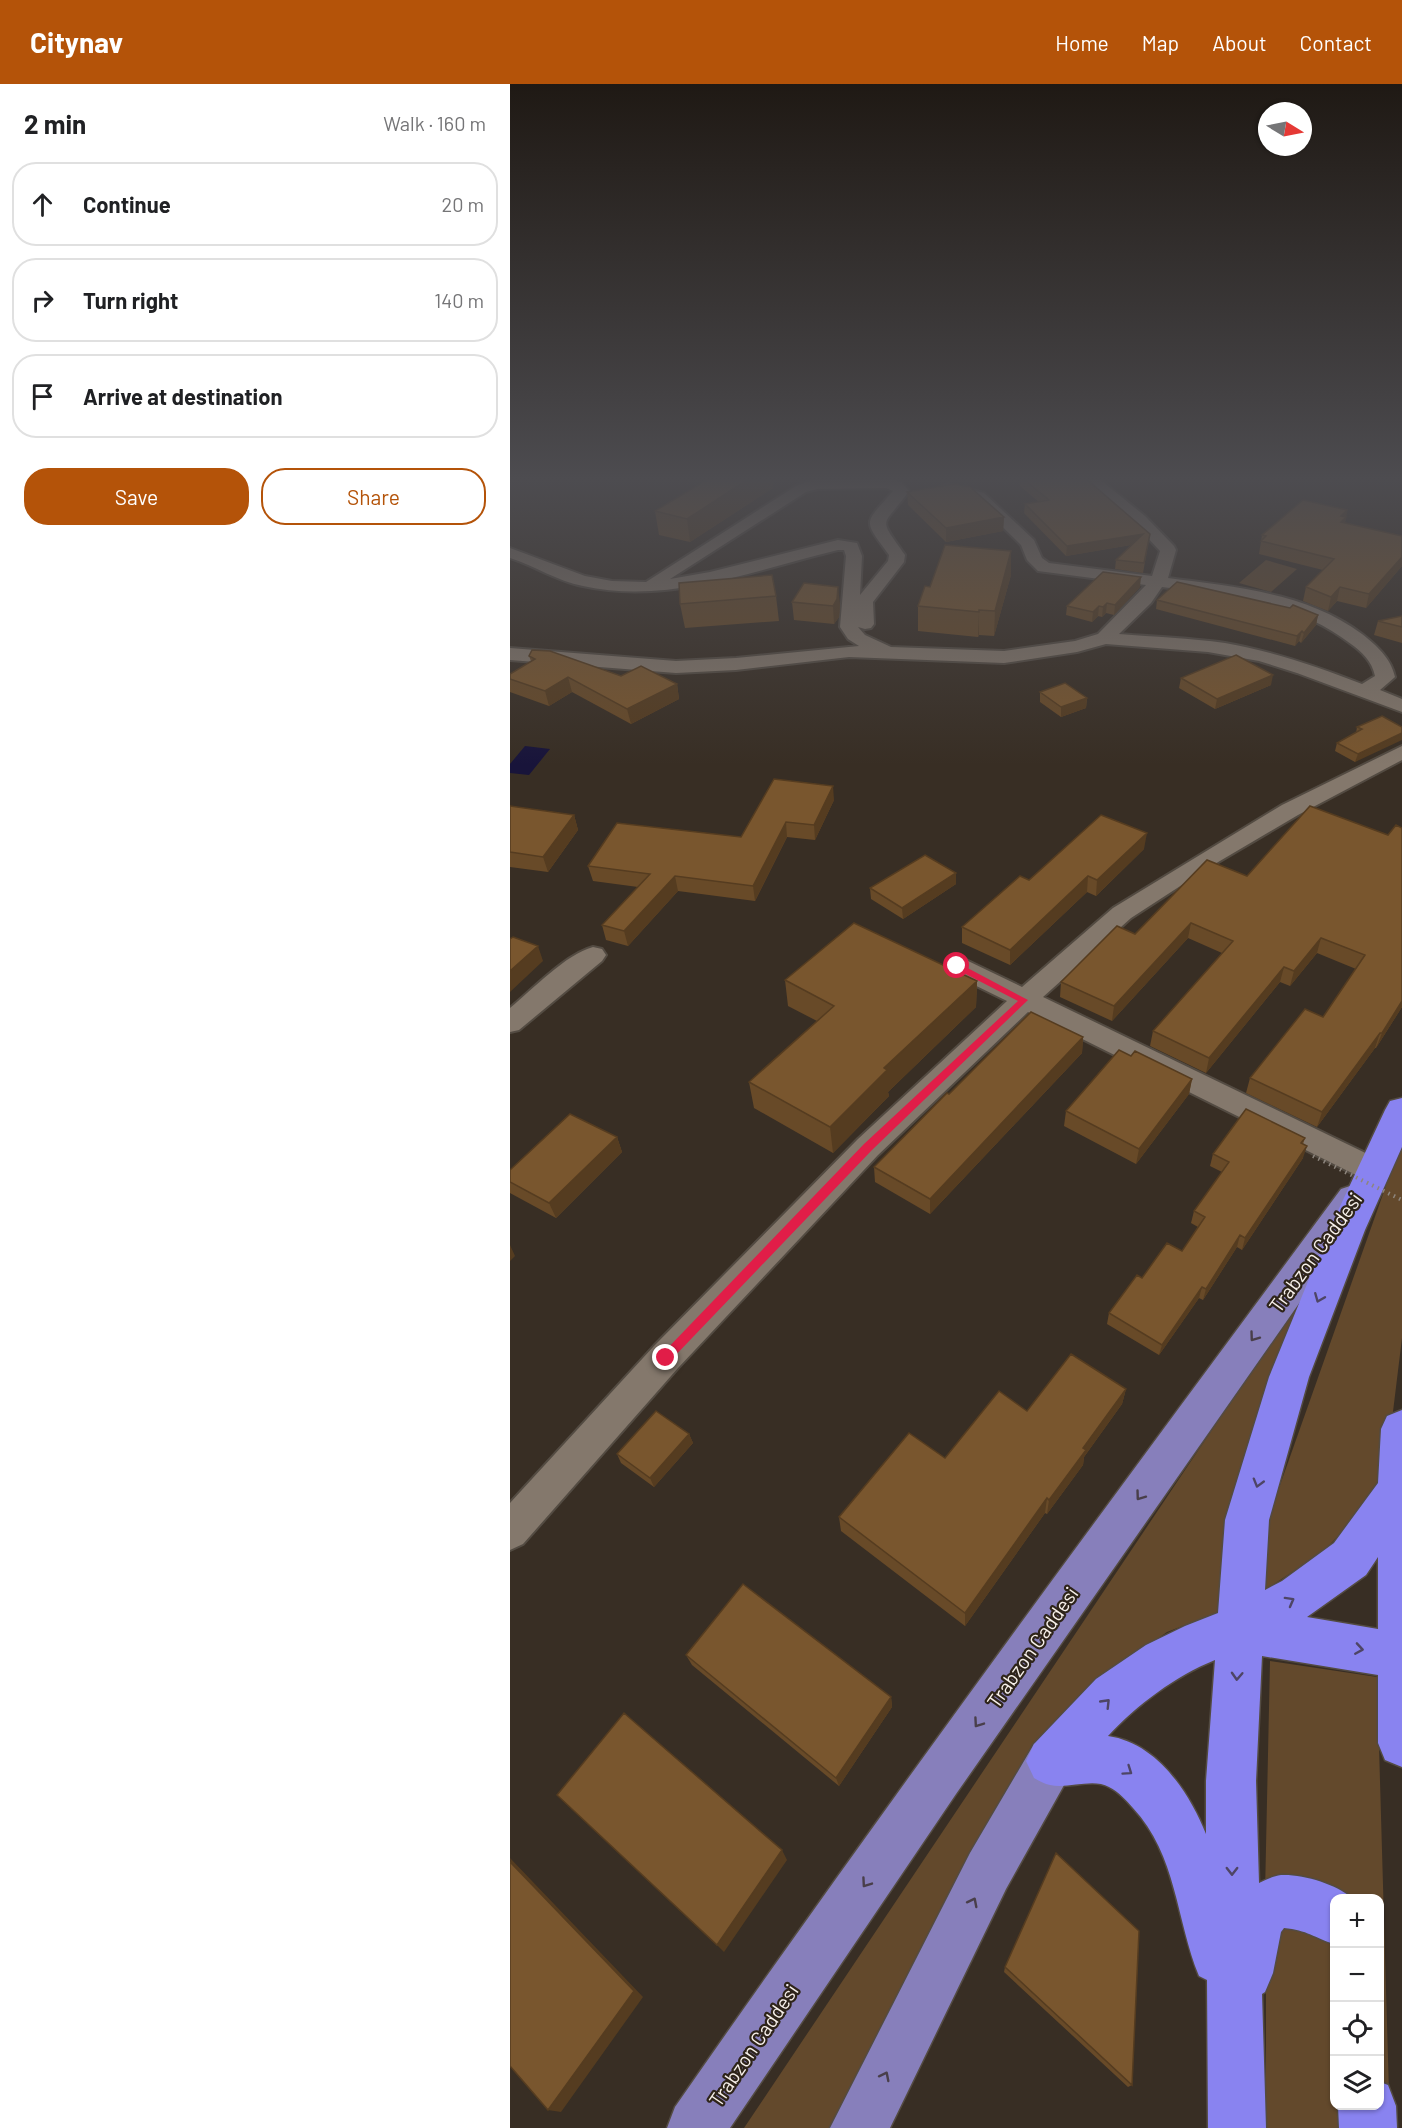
<!DOCTYPE html>
<meta charset="utf-8">
<style>
:root{--surface:#fff;--page:#f2f2f2;--text:#202124;--muted:#757577;--line:#e0e0e0;--accent:#b45309}
body{margin:0;font-family:Barlow,sans-serif;background:var(--page);color:var(--text)}
.controls{position:absolute;right:18px;bottom:18px;display:grid;overflow:hidden;border-radius:12px;box-shadow:0 2px 4px #0004}
.controls button{width:54px;height:54px;display:grid;place-items:center;padding:0;border:0;border-bottom:2px solid var(--line);background:var(--surface);color:var(--text);font:30px sans-serif}
.compass{position:absolute;left:748px;top:18px;width:54px;height:54px;border-radius:50%;background:var(--surface);box-shadow:0 2px 4px #0004;rotate:100deg}
.stop{position:absolute;width:18px;height:18px;margin:-14px;border:4px solid #e11d48;border-radius:50%;background:#fff}
.stop.end{background:#e11d48;border-color:#fff;box-shadow:0 2px 6px #0008}
.list{margin:0;padding:0;list-style:none}
h2{display:flex;justify-content:space-between;align-items:center;height:78px;margin:0;padding:0 24px;font-size:26px}
h2 small{font-size:20px;font-weight:400;color:var(--muted)}
.list li{display:grid;grid-template-columns:39px 1fr auto;gap:18px;align-items:center;box-sizing:border-box;height:84px;margin:0 12px 12px;padding:0 12px;border:2px solid var(--line);border-radius:24px}
.list b{display:block;font-size:22px;white-space:nowrap}
.list em{font-size:20px;font-style:normal;color:var(--muted)}
.actions{display:flex;gap:12px;padding:18px 24px}
.actions a{flex:1;padding:14px 0;border:2px solid var(--accent);border-radius:24px;text-align:center;font-size:21px;color:var(--accent)}
.actions .main{background:var(--accent);color:#fff}
.icon{flex:none;width:33px;height:33px;fill:none;stroke:currentColor;stroke-width:2;stroke-linecap:round;stroke-linejoin:round}
.map{position:relative;flex:none;width:892px;height:2044px;overflow:hidden}
header{display:flex;align-items:center;gap:36px;box-sizing:border-box;height:84px;padding:0 30px;background:var(--accent);color:#fff}
header strong{font-size:28px}
nav{display:flex;gap:33px;margin-inline-start:auto;font-size:21px}
main{display:flex}
aside{flex:1;background:var(--surface)}
.map>svg:first-child{display:block}
.green{fill:#63492c}
.water{fill:#18143a}
.lines{fill:none;stroke-linecap:round;stroke-linejoin:round}
.minor-casing{stroke:#534b42;stroke-width:4}
.major-casing{stroke:#534b42;stroke-width:3}
.highway-casing{stroke:#534b42;stroke-width:3}
.minor{fill:#84786c;fill-rule:evenodd}
.major{fill:#877fbb;fill-rule:evenodd}
.highway{fill:#8983f0;fill-rule:evenodd}
.path-bridge{stroke:#8d857d;stroke-width:4;stroke-dasharray:1.5 4.5;stroke-linecap:butt}
.wall{fill:#684a28}
.shaded-wall{fill:#553c20}
.building{fill:#79562e;stroke:#553c20;stroke-width:1.5}
.oneway{stroke:#4e4565}
.oneway2{stroke:#493f4a}
.route{fill:#e11d48}
.labels{text-anchor:middle;dominant-baseline:central;stroke-width:4.5;stroke-linejoin:round;paint-order:stroke}
.near-street-label{font-size:20px;fill:#f8f1eb;stroke:#2e241a}
</style>
<header>
<strong>Citynav</strong>
<nav><a>Home</a><a>Map</a><a>About</a><a>Contact</a></nav>
</header>
<main>
<aside>
<h2>2 min<small>Walk · 160 m</small></h2>
<ul class="list">
<li><svg class="icon" aria-label="ahead" viewBox="0 0 24 24"><path d="M12 20V5M6 11l6-6 6 6"/></svg><div><b>Continue</b></div><em>20 m</em></li>
<li><svg class="icon" aria-label="right" viewBox="0 0 24 24"><path d="M7 20v-9h11M14 6l5 5-5 5"/></svg><div><b>Turn right</b></div><em>140 m</em></li>
<li><svg class="icon" aria-label="arrive" viewBox="0 0 24 24"><path d="M6 21V4h12l-3 4 3 4H6"/></svg><div><b>Arrive at destination</b></div></li>
</ul>
<div class="actions"><a class="main">Save</a><a>Share</a></div>
</aside>
<div class="map">
<svg width="892" height="2044" viewBox="0 0 892 2044">
<rect width="100%" height="100%" fill="#382e24"/>
<path class="green" d="M756,476L787,485L761,508L729,499Z
M892,1063V1254L875,1393L838,1441L814,1467L740,1516L764,1418L884,1079Z
M799,1201L712,1527L657,1548L596,1592L328,2044H234Z
M760,1577L867,1593L880,2044H873L870,1967V1814H828L823,1811L755,1810Z
M781,1839L814,1847L824,1861V2022H839L840,2044H756V1885L769,1848Z"/>
<path class="water" d="M15,662L40,665L19,691L0,689V680Z"/>
<g class="lines">
<defs>
<path id="minor" d="M376,394L391,398L399,407C372,445 367,431 395,471L394,478L363,518L364,540L361,544L355,545L348,543L355,551L381,563L494,567L565,557L588,550L636,501L528,487L517,476L511,461L464,415L432,408L429,405L437,400L474,409L524,456L532,474L539,479L642,492L650,467L623,438L574,396L588,394L635,432L664,462L666,466L658,494C724,503 796,508 852,550C866,561 881,574 885,593L870,606L892,615V628L787,589L749,577L698,568L596,560L567,568L494,579L339,573L226,586L166,589L0,576V564L166,577L226,574L349,562L338,555L330,543L336,472L334,466H328C245,486 159,521 73,502C47,497 25,482 0,474V464L75,492L102,497L136,498L286,402L306,395ZM376,404L383,407C354,441 352,434 379,471L378,477L350,511L352,472L347,459L328,456L200,488L160,495L296,408L307,405ZM652,503C718,512 786,517 841,560C852,568 862,577 865,592L852,600C808,583 762,567 715,559C680,554 644,553 609,550L641,519Z
M892,662V676L788,731L698,784L621,834L533,913L874,1078L878,1086L874,1094L863,1098L852,1094L518,928L368,1071L168,1284L13,1460L0,1466V1419L144,1262L348,1055L497,917L438,888L434,882L438,876L447,874L456,876L512,903L603,824L772,721Z
M83,863L92,865L96,871L92,877L9,946L0,948V924C22,906 56,870 83,863Z"/>
<path id="major" d="M843,1101L855,1105L861,1115L855,1125L446,1710L220,2044H157L165,2023C381,1712 606,1409 831,1105Z
M541,1652L558,1660L566,1677L558,1694L496,1805L380,2044H320L460,1769L524,1660Z"/>
<path id="highway" d="M892,1014V1063L855,1146L799,1293L759,1436L755,1506L772,1497L824,1459L868,1399L871,1345L877,1332L892,1326V1683L875,1676L868,1659V1591L752,1572L746,1697L749,1799C756,1796 763,1792 771,1791C793,1790 826,1800 842,1814H824V1860C805,1854 797,1846 774,1844L771,1848L763,1889L755,1908L752,1910L756,2044H698L697,1896L689,1892C666,1836 667,1771 623,1724C616,1716 609,1708 599,1703C583,1694 558,1705 540,1701C535,1700 529,1697 524,1694L516,1677L524,1660L586,1595L636,1561L675,1542L708,1529L715,1436L759,1293L819,1146L875,1026L880,1017ZM868,1473V1545L797,1533L856,1491ZM705,1576L696,1697V1750C679,1708 647,1659 598,1652C627,1621 665,1592 705,1576Z
M870,1998L878,2001L886,2022L887,2044H829L828,2022H870Z"/>
</defs>
<use href="#minor" class="minor-casing"/>
<use href="#major" class="major-casing"/>
<use href="#highway" class="highway-casing"/>
<use href="#minor" class="minor"/>
<use href="#major" class="major"/>
<use href="#highway" class="highway"/>
<path class="path-bridge" d="M803,1072L892,1116"/>
</g>
<path class="wall" d="M200,394H262L263,404L180,458L149,451L145,427Z
M510,394H575L640,450L633,489L605,485L606,476L621,461L556,472L514,429L515,420L529,418L510,402Z
M397,408L494,433L493,447L436,458L398,421Z
M837,426L835,439L892,452V482L856,524L827,517L818,527L793,517L796,503L813,486L749,470L752,451Z
M501,467V491L484,552L469,551L468,553L408,547V522Z
M630,503L604,531L596,529L592,533L588,532L582,538L556,531L557,522Z
M266,512L269,537L175,544L170,520Z
M647,516L808,531L806,541L791,559L789,557L785,562L646,525Z
M282,518L330,520L329,533L324,540L284,536Z
M892,532V559L864,551L868,537Z
M19,572L111,592L167,600L169,615L121,640L62,608L39,622L0,608V590L21,577Z
M671,594L761,601L705,625L669,604Z
M530,608L577,614L576,624L551,633L530,618Z
M847,643H892L845,678L825,667L827,659L846,649Z
M324,716L305,756L277,753L245,817L168,807L118,862L96,856L92,841L128,803L83,797L78,782L231,753Z
M0,722L64,731L68,746L38,788L0,783Z
M892,744V923L866,964H865L807,1043L736,1009L740,994L813,933L846,885L807,869L780,902L770,898L696,989L640,962L643,947L712,869L678,854L602,937L550,913L551,898L625,850L737,792L878,751Z
M634,765L586,812L577,808L500,881L452,859V843L519,796Z
M446,800L393,835L361,815L360,804Z
M275,896L467,897L466,923L378,1008L379,1012L323,1069L244,1024L239,998L307,937L278,922Z
M573,953L572,969L420,1130L365,1098L364,1083L439,1010Z
M621,972L682,995L679,1010L626,1080L554,1042L556,1027Z
M107,1053L112,1068L46,1134L0,1109V1086Z
M795,1054L793,1060V1074L732,1166L727,1163L693,1216L689,1214L649,1271L597,1240L599,1229L632,1194L672,1167L688,1143L681,1139L684,1127L712,1088L700,1082L703,1070Z
M616,1305L612,1320L574,1373L573,1381L537,1430L535,1429L455,1542L331,1447L329,1433L517,1327Z
M179,1350L183,1359L144,1403L111,1379L107,1370Z
M176,1571L381,1613L382,1623L329,1702L182,1581Z
M495,1883L622,2001L618,2003L494,1888Z"/>
<path class="shaded-wall" d="M240,394H262L263,404L180,458L177,435Z
M837,426L836,433L833,446L831,432Z
M494,433L493,447L436,458V444Z
M633,450L632,459L556,472L557,462Z
M501,467V491L484,552L485,527Z
M892,473V482L856,524L859,510Z
M631,493L630,503L604,531L605,521Z
M328,503L330,520L329,533L324,540L323,522Z
M830,503L827,517L818,527L821,513Z
M597,519L596,529L592,533L593,523Z
M589,522L588,532L582,538L583,528Z
M469,526V551L468,553L469,528Z
M808,531L806,541L791,559L794,549Z
M792,547L789,557L785,562L787,552Z
M763,591L761,601L705,625L707,615Z
M58,593L62,608L39,622L35,607Z
M167,600L169,615L121,640L117,625Z
M577,614L576,624L551,633V623Z
M892,649V656L845,678L848,670Z
M323,702L324,716L305,756L304,741Z
M64,731L68,746L38,788L33,773Z
M276,738L277,753L245,817L243,802Z
M637,749L634,765L586,812L587,796Z
M446,789V800L393,835L392,824Z
M165,792L168,807L118,862L114,847Z
M578,792L577,808L500,881V866Z
M681,839L678,854L602,937L604,922Z
M811,854L807,869L780,902L784,887Z
M28,862L33,877L0,908V887Z
M774,883L770,898L696,989L699,974Z
M467,897L466,923L378,1008L379,1012L323,1069L320,1043L374,984Z
M892,917V923L866,964L872,949Z
M870,949L865,964L807,1043L812,1028Z
M573,953L572,969L420,1130V1115Z
M682,995L679,1010L626,1080L629,1065Z
M107,1053L112,1068L46,1134L39,1119Z
M797,1062L793,1074L732,1166L735,1154Z
M730,1151L727,1163L693,1216L696,1205Z
M0,1161L5,1172L0,1177Z
M692,1203L689,1214L649,1271L652,1261Z
M616,1305L612,1320L574,1373L573,1381L537,1430L539,1416L573,1364Z
M179,1350L183,1359L144,1403L140,1394Z
M537,1414L535,1429L455,1542V1529Z
M381,1613L382,1623L329,1702L326,1694Z
M272,1766L277,1776L214,1868L207,1861Z
M0,1774L133,1913L51,2028L38,2026Z"/>
<path class="building" d="M200,394H240L177,435L145,427Z
M512,394H575L640,450L634,479L606,476L633,450L557,462L515,420L539,416Z
M444,400L460,403L494,433L436,444L397,408Z
M793,416L837,426L831,432L836,433L831,438L892,452V473L859,510L830,503L821,513L796,503L824,475L751,457L756,452L752,451Z
M435,461L501,467L485,527L469,526V528L408,522L415,502L420,503Z
M593,488L631,493L605,521L597,519L593,523L589,522L583,528L557,522Z
M262,491L266,512L170,520L169,499Z
M667,498L780,524L783,521L808,531L794,549L792,547L787,552L647,516Z
M294,499L328,503L327,515L323,522L282,518Z
M892,532V543L868,537Z
M22,566L40,567L111,592L131,582L167,600L117,625L58,593L35,607L0,595V590L25,575L19,572Z
M726,571L763,591L707,615L671,594Z
M555,599L577,614L551,623L530,608Z
M872,632L892,643V649L848,670L827,659L852,645L847,643Z
M264,695L323,702L304,741L276,738L243,802L165,792L114,847L92,841L140,790L78,782L107,739L231,753Z
M0,722L64,731L33,773L0,768Z
M800,722L878,751L886,741L892,744V917L872,949H870L812,1028L740,994L795,925L813,933L855,871L811,854L784,887L774,883L699,974L643,947L723,857L681,839L604,922L551,898L607,842L625,850L697,776L737,792Z
M591,731L637,749L587,796L578,792L500,866L452,843L510,792L519,796Z
M415,771L446,789L392,824L360,804Z
M344,839L467,897L374,984L377,986L320,1043L239,998L324,922L275,896Z
M3,853L28,862L0,887V855Z
M521,928L573,953L420,1115L364,1083L437,1009L439,1010Z
M609,966L621,972L625,967L682,995L629,1065L556,1027Z
M736,1025L795,1054L791,1059L797,1062L735,1154L730,1151L696,1205L692,1203L652,1261L599,1229L627,1191L632,1194L657,1159L672,1167L695,1133L684,1127L719,1078L703,1070Z
M60,1030L107,1053L39,1119L0,1098V1086Z
M561,1270L616,1305L573,1364L576,1366L539,1416L537,1414L455,1529L329,1433L399,1349L435,1374L489,1307L517,1327Z
M146,1327L179,1350L140,1394L107,1370Z
M233,1500L381,1613L326,1694L176,1571Z
M114,1629L272,1766L207,1861L47,1711Z
M546,1769L629,1847L622,2001L495,1883Z
M0,1778L124,1907L38,2026L0,1982Z"/>
<defs><path id="oneway-chevron" d="M-2-3.5L2.5 0L-2 3.5" fill="none" stroke-width="1.6" stroke-linecap="round" stroke-linejoin="round" transform="scale(1.5)"/></defs>
<g class="oneway">
<use href="#oneway-chevron" transform="translate(809 1214) rotate(112)"/>
<use href="#oneway-chevron" transform="translate(748 1399) rotate(106)"/>
<use href="#oneway-chevron" transform="translate(780 1517) rotate(-29)"/>
<use href="#oneway-chevron" transform="translate(849 1565) rotate(9)"/>
<use href="#oneway-chevron" transform="translate(727 1592) rotate(93)"/>
<use href="#oneway-chevron" transform="translate(596 1619) rotate(-46)"/>
<use href="#oneway-chevron" transform="translate(618 1687) rotate(35)"/>
<use href="#oneway-chevron" transform="translate(722 1787) rotate(90)"/>
</g>
<g class="oneway2">
<use href="#oneway-chevron" transform="translate(744 1253) rotate(126)"/>
<use href="#oneway-chevron" transform="translate(630 1412) rotate(126)"/>
<use href="#oneway-chevron" transform="translate(468 1639) rotate(125)"/>
<use href="#oneway-chevron" transform="translate(356 1799) rotate(125)"/>
<use href="#oneway-chevron" transform="translate(463 1818) rotate(-63)"/>
<use href="#oneway-chevron" transform="translate(375 1992) rotate(-63)"/>
</g>
<linearGradient id="sky" x2="0" y2="1"><stop stop-color="#1f1914"/><stop offset="0.58" stop-color="#4d4c50"/><stop offset="1" stop-color="#4d4c50" stop-opacity="0"/></linearGradient>
<rect width="892" height="681" fill="url(#sky)"/>
<path class="route" d="M444,880H450L518,916L362,1066L160,1277H152V1270L354,1060L508,917L444,884Z"/>
<g class="labels">
<g class="near-street-label">
<text transform="translate(805 1168) rotate(-54)">Trabzon Caddesi</text>
<text transform="translate(522 1563) rotate(-55)">Trabzon Caddesi</text>
<text transform="translate(243 1961) rotate(-56)">Trabzon Caddesi</text>
</g>
</g>
</svg>
<div class="controls">
<button>+</button>
<button>−</button>
<button><svg class="icon" aria-label="locate" viewBox="0 0 24 24"><circle cx="12" cy="12" r="6"/><path d="M12 2v4M12 18v4M2 12h4M18 12h4"/></svg></button>
<button><svg class="icon" aria-label="layers" viewBox="0 0 24 24"><path d="M12 4l9 5-9 5-9-5zM3 14l9 5 9-5"/></svg></button>
</div>
<svg class="compass" viewBox="-18 -18 36 36"><path d="M0-13l5 13h-10z" fill="#e53935"/><path d="M0 13l5-13h-10z" fill="#757577"/></svg>
<div class="stop" style="left:447px;top:882px"></div>
<div class="stop end" style="left:156px;top:1274px"></div>
</div>
</main>
